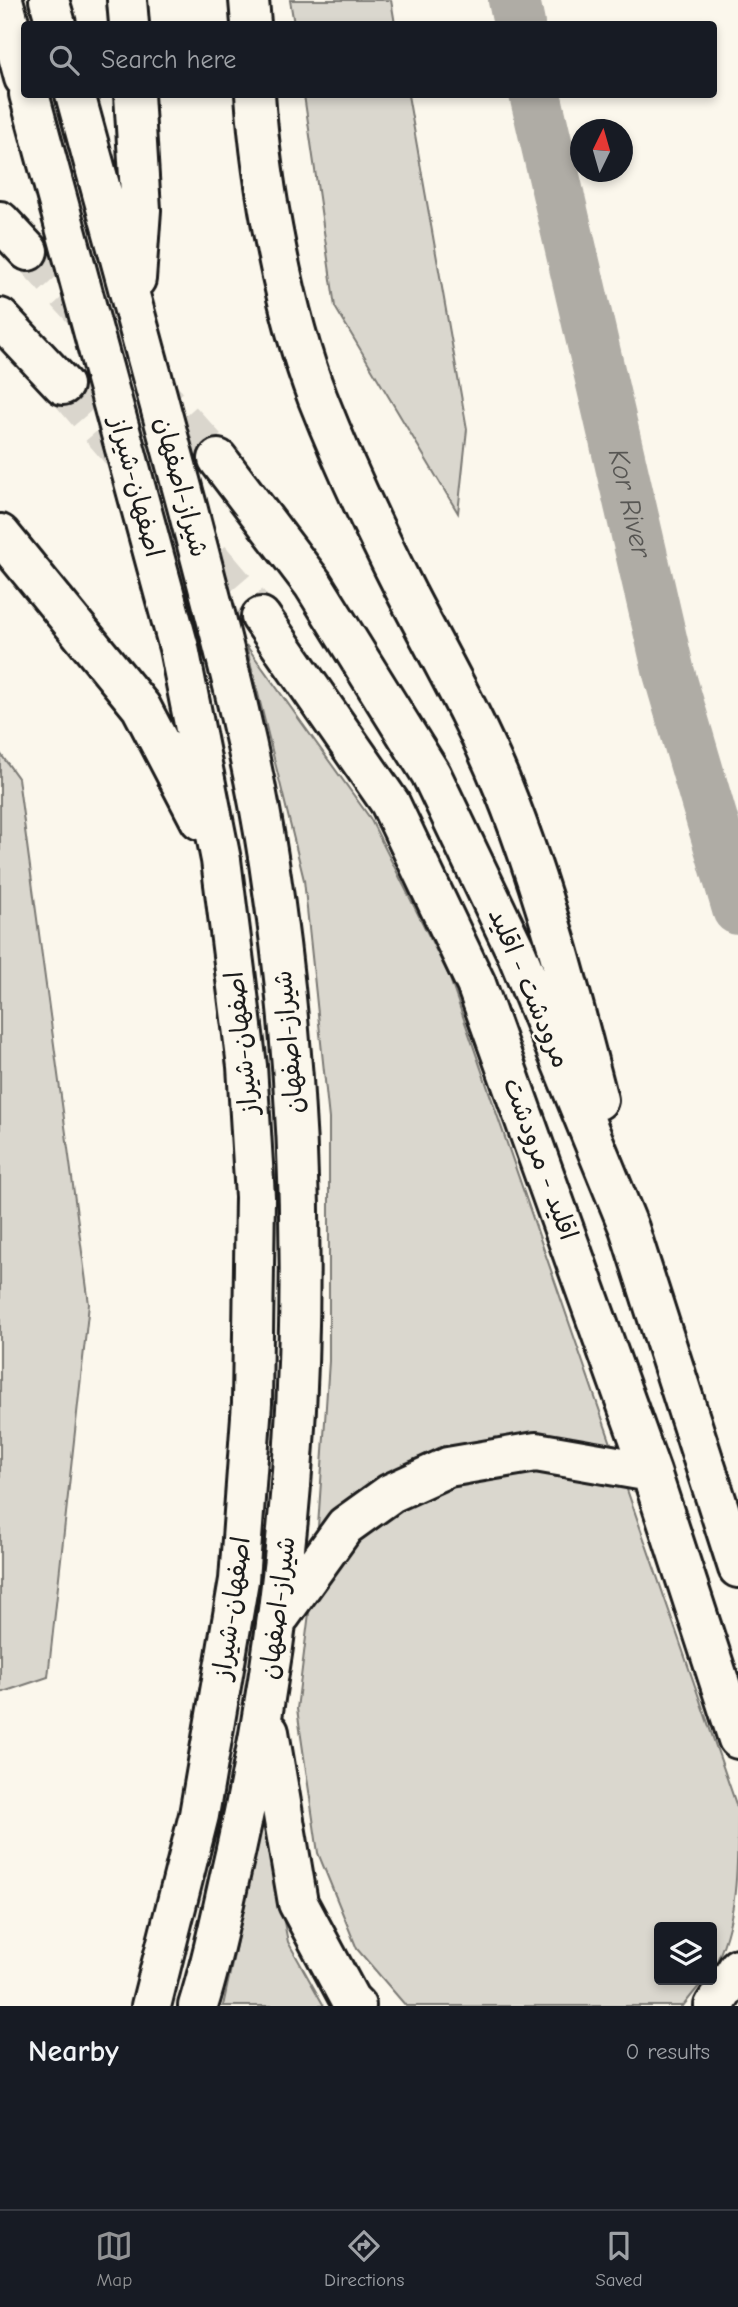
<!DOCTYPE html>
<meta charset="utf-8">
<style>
:root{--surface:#171b24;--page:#20242c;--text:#f1f3f6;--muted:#9ea1a6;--line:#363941;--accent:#919294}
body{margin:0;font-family:"Comic Neue","Playpen Sans Arabic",sans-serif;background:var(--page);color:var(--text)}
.controls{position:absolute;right:21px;bottom:21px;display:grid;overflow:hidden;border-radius:7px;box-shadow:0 4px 10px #0003}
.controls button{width:63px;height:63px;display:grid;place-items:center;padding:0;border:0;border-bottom:2px solid var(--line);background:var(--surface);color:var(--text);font:35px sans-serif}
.compass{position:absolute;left:570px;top:119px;width:63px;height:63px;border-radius:50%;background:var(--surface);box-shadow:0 4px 10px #0003;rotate:5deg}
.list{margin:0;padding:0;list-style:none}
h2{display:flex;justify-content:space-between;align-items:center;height:91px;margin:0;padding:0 28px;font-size:30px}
h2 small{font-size:23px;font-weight:400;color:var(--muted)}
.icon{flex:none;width:38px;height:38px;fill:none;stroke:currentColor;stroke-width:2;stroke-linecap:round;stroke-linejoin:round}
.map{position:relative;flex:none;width:738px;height:2006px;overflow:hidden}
.search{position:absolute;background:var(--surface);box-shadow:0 4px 10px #0003;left:21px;right:21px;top:21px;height:77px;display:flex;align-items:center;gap:18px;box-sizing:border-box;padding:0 24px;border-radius:7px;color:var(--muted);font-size:26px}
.sheet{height:203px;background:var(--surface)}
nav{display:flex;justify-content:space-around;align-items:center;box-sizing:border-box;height:98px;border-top:2px solid var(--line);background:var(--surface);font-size:19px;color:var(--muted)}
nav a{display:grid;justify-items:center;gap:4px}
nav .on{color:var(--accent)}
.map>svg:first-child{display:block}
.green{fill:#dad7ce;stroke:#7b7a75;stroke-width:2}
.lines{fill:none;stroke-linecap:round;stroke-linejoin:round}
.river{stroke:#afaca5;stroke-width:52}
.highway-tunnel{stroke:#dad6cd;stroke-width:38;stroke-dasharray:38 19;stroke-linecap:butt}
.highway-casing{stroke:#1c1c1c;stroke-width:44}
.highway{stroke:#fbf7ec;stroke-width:38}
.labels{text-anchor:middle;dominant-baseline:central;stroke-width:5;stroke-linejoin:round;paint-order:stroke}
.street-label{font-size:26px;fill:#1c1c1c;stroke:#fbf7ec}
.water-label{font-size:28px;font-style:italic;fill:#575653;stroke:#fbf7ec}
</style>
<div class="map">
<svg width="738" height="2006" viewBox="0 0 738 2006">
<rect width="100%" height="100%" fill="#fbf7ec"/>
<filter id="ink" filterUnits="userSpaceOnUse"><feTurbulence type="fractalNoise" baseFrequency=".0143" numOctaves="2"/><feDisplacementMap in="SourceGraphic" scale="14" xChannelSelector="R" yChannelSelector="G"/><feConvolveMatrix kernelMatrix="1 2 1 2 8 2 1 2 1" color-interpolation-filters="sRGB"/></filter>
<g filter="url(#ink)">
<path class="green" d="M290,0H391L395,24H294Z
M304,95H408L467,429L458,513L335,307Z
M246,645L370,818L449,976L738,1810C738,1862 738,1926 712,1970V1927H659V1980H704L683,2006H406L357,1949L318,1853L297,1709L316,1557L329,1361V1119L304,880Z
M0,753L18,778L89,1304L48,1677L0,1693Z
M263,1818L288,1942L324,2006H223Z"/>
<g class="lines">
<g class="river">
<path d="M514,0L519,24"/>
<path id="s1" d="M535,94L669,673L738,909"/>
</g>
<path class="highway-tunnel" d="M28,251L218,459
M63,385L261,617"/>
<defs>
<path id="highway" d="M3,0L24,78
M49,0L56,24
M127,0L129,24
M249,0L251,24
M29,94L179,648L221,860L247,1066L255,1197L252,1403L239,1580L199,1815L151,2006
M75,94C113,233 151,371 188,510C218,626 251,744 269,863C319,1191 308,1530 235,1854C223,1905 214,1956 198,2006
M134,94L141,210L136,279
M255,94C261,186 285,314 318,399C344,465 375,531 407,594C440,658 476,720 503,787C544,889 571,994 598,1100
M0,221L28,251
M0,318L63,385
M218,459L313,584L431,774L517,954L629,1228L738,1568
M0,534L141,707L200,820
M261,617L390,803L476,984L651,1472L738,1739
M281,1615L345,1526L391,1493L448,1467L536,1452L651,1472
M269,1732L298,1903L350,2000L356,2006
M714,2006L738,1968"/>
</defs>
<use href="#highway" class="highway-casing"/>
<use href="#highway" class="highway"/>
</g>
</g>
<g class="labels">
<g class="street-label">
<text transform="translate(136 487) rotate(75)">اصفهان-شیراز</text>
<text transform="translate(181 487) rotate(75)">شیراز-اصفهان</text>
<text transform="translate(529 988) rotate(67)">مرودشت - اقلید</text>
<text transform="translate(289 1042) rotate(-95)">شیراز-اصفهان</text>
<text transform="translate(242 1043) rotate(-96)">اصفهان-شیراز</text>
<text transform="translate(540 1159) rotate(70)">اقلید - مرودشت</text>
<text transform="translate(232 1608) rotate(-82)">اصفهان-شیراز</text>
<text transform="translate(278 1608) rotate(-83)">شیراز-اصفهان</text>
</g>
<g class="water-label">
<text stroke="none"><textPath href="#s1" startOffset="420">Kor River</textPath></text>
</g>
</g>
</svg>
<div class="controls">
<button><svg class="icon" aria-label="layers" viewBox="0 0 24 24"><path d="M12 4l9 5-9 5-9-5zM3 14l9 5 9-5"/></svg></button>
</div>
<svg class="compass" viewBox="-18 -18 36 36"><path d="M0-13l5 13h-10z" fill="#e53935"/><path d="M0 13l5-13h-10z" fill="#9ea1a6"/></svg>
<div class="search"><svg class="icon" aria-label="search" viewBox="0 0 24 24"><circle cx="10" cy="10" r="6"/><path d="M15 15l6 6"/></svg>Search here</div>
</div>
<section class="sheet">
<h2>Nearby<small>0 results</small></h2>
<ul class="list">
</ul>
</section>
<nav>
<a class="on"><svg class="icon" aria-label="map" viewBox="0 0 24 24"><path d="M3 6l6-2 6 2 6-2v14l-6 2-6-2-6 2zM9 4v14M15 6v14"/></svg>Map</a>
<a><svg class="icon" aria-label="directions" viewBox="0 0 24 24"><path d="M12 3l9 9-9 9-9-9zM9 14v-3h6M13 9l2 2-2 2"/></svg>Directions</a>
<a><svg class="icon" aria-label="saved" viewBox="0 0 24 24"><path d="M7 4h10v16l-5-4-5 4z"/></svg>Saved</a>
</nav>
